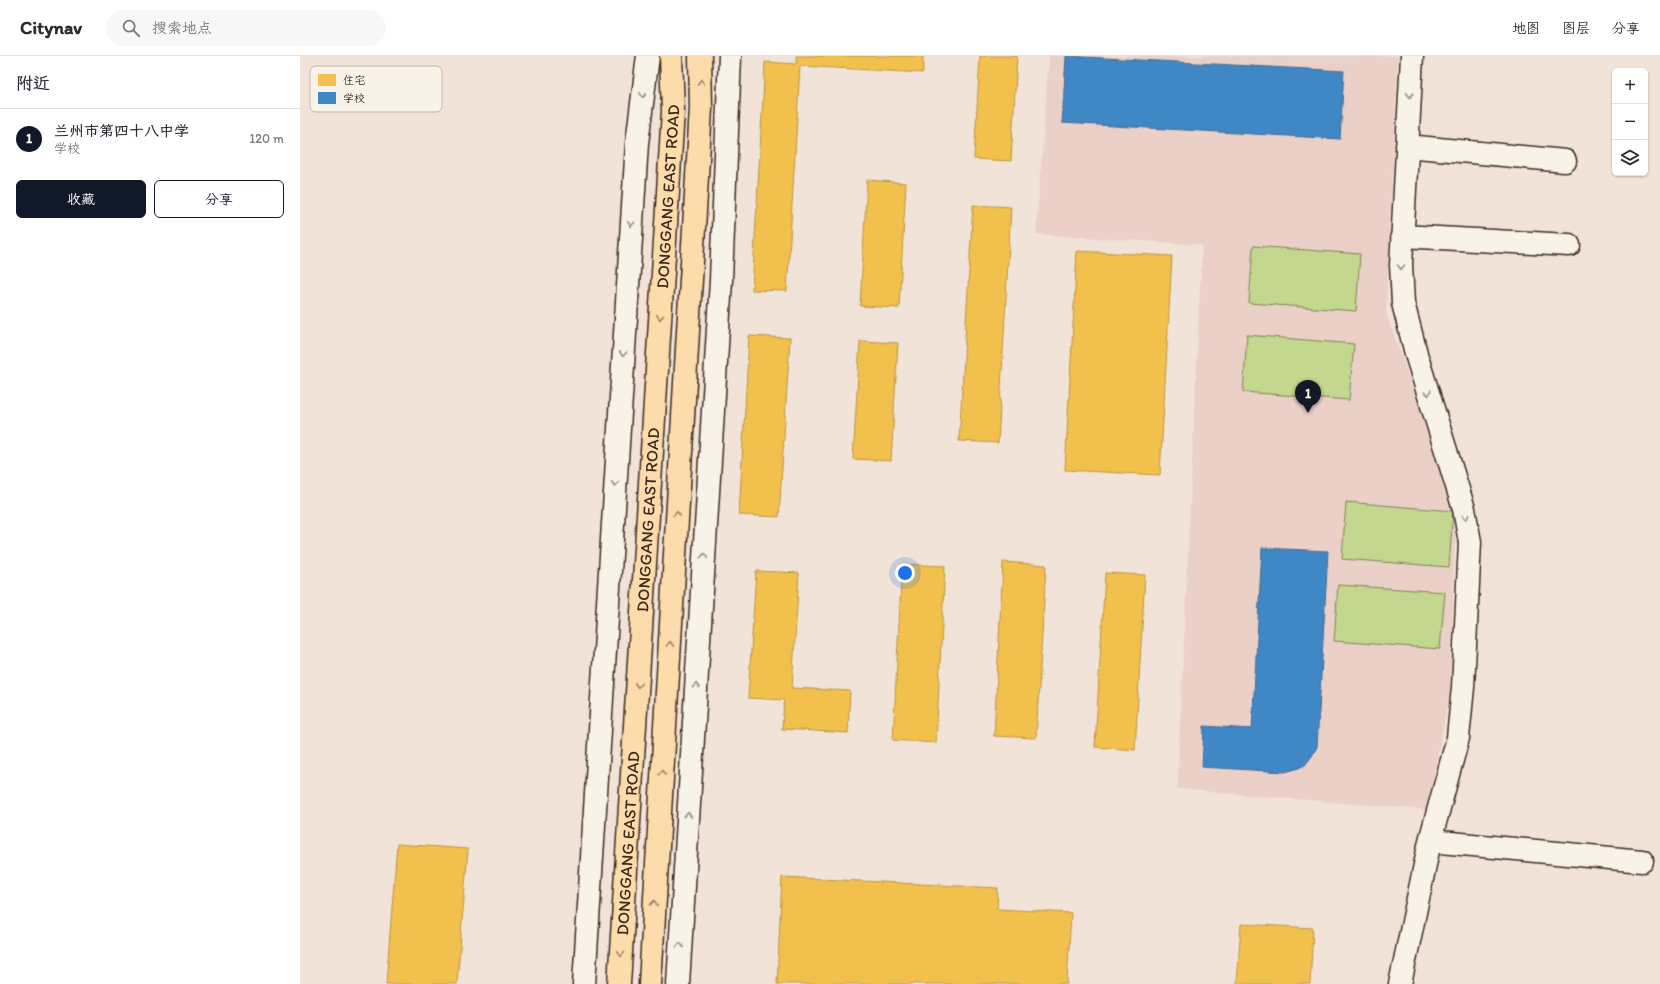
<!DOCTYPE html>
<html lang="zh">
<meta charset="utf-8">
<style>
:root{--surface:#fff;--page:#f7f7f7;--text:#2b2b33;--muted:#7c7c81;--line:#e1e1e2;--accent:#111827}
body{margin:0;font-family:Itim,"LXGW WenKai TC",sans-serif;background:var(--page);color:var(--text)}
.controls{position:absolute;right:12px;top:12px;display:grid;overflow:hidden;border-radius:6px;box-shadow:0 1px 3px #0004}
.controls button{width:36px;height:36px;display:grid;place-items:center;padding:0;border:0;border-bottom:1px solid var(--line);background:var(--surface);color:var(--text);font:20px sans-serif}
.you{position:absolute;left:605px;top:517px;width:14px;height:14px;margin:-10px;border:3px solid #fff;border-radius:50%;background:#1a73e8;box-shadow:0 0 0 6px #1a73e833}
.badge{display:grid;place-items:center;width:26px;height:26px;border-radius:50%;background:var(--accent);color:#fff;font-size:13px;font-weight:700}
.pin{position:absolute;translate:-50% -33px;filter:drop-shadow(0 1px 2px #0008)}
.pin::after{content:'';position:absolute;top:21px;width:14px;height:12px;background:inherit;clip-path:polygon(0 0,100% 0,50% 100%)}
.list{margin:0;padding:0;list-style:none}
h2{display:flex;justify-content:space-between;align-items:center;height:52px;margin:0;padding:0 16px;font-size:17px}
h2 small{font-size:13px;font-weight:400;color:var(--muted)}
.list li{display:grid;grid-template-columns:26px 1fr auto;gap:12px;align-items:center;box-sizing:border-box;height:60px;padding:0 16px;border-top:1px solid var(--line)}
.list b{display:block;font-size:15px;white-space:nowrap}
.list p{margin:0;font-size:13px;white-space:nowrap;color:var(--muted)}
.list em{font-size:13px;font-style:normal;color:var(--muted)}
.actions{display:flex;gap:8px;padding:12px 16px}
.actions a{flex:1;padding:9px 0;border:1px solid var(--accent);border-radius:6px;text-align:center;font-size:14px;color:var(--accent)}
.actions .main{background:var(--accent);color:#fff}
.icon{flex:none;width:22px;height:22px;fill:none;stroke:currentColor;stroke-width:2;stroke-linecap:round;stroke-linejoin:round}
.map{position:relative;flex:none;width:1360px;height:928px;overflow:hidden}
header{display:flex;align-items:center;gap:24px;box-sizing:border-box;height:56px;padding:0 20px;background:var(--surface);border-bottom:1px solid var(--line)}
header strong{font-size:19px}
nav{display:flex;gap:22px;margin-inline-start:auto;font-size:14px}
.search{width:280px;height:36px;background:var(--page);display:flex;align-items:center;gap:10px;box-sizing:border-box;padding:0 14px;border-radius:22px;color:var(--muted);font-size:15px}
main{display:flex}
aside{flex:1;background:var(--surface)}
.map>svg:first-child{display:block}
.built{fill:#ebd0c8}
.green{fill:#c3d88e;stroke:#7f8156}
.homes{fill:#f2c14e;stroke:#bb9440}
.schools{fill:#3f88c5;stroke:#3e6c93}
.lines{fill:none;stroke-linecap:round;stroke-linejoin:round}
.minor-casing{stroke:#3b2a1e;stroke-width:25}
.major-casing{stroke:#3b2a1e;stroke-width:25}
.minor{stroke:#f7f3e8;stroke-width:22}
.major{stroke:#fddcac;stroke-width:22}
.oneway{stroke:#9c8365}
.oneway2{stroke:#998e83}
.labels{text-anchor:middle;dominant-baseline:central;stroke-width:4;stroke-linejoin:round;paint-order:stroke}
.street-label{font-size:17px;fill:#3b2a1e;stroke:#f7f3e8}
.key{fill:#f7f3e8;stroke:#bfb7ab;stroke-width:1}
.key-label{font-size:11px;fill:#3b2a1e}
</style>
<header>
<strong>Citynav</strong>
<div class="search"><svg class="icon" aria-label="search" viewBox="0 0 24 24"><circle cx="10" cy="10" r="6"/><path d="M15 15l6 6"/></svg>搜索地点</div>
<nav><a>地图</a><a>图层</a><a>分享</a></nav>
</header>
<main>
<aside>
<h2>附近<small></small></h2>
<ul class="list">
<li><span class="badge">1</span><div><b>兰州市第四十八中学</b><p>学校</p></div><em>120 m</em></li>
</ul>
<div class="actions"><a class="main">收藏</a><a>分享</a></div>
</aside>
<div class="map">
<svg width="1360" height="928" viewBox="0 0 1360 928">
<rect width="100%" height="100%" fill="#f2e3d9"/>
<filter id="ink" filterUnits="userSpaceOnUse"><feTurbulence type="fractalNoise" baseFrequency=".025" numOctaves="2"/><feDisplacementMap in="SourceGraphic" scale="8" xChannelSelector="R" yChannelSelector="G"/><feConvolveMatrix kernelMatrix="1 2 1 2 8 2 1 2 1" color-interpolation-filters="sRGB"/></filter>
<g filter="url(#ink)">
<path class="built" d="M749,0H1098L1086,256L1156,457L1150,636L1127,754L877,733L902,189L736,178Z"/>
<path class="green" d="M953,190L1060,198L1056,255L949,247Z
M947,279L1054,288L1049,344L943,336Z
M1046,446L1153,455L1149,511L1042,503Z
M1038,529L1145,536L1140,593L1034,585Z"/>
<path class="homes" d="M496,0H623V17L500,10L487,235L452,234L465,6L496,8Z
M680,0H717L711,105L674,103Z
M567,124L606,127L599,252L560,250Z
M673,149L711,151L698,387L659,385Z
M777,195L872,200L860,419L765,414Z
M449,280L490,282L479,461L439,459Z
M560,285L598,287L591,405L553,403Z
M703,506L746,509L736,682L694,680Z
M602,508L645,510L636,687L593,684Z
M456,515L499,517L492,632L550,635L548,677L482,673L484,644L448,642Z
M805,517L845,519L835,694L795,691Z
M97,788L168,793L157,928H86Z
M482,821L698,832L697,853L771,857L767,928H477Z
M941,868L1013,872L1010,928H937Z"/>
<path class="schools" d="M766,0L1044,15L1040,83L762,67Z
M962,492L1028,495L1017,691L1012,700L1005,709L996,713L985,716L902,711L904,670L952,673Z"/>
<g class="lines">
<defs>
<path id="minor" d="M1107,90L1265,105
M1102,180L1269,189
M1130,785L1342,805
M284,928L337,87L348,0
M378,928L421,224L430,0
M1100,928L1130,785L1158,682L1163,631L1170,486L1164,453L1117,301L1103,247L1101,209L1112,0"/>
<g id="major">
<path id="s1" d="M319,928L373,55L371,0"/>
<path d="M350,928L401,52L400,0"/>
</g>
</defs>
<use href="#minor" class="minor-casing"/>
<use href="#major" class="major-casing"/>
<use href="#minor" class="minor"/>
<use href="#major" class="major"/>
</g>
<defs><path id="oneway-chevron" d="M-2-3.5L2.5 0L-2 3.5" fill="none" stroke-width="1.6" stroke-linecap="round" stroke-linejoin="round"/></defs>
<g class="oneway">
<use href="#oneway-chevron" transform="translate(401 26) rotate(-91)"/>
<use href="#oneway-chevron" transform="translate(360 261) rotate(94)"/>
<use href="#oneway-chevron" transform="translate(377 458) rotate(-87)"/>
<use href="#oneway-chevron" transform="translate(370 588) rotate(-87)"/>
<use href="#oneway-chevron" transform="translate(338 629) rotate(94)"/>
<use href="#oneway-chevron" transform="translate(362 717) rotate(-87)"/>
<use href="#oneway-chevron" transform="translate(354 847) rotate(-87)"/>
<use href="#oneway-chevron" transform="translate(321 898) rotate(94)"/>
</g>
<g class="oneway2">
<use href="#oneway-chevron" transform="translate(343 39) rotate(97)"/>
<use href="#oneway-chevron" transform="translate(1110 39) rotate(93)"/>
<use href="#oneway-chevron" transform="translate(331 168) rotate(94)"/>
<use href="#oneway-chevron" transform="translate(1101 211) rotate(89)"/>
<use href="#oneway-chevron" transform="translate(323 298) rotate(94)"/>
<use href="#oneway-chevron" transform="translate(1128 337) rotate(72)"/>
<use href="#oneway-chevron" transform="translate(315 428) rotate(94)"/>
<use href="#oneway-chevron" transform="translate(1166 461) rotate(80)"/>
<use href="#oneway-chevron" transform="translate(404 500) rotate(-87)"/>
<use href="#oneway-chevron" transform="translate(396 630) rotate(-87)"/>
<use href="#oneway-chevron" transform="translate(388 759) rotate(-87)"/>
<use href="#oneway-chevron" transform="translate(380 889) rotate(-87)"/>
</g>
</g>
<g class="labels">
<g class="street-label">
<text stroke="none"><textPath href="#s1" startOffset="789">DONGGANG EAST ROAD</textPath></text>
<text stroke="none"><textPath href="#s1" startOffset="465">DONGGANG EAST ROAD</textPath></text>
<text stroke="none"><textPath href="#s1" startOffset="141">DONGGANG EAST ROAD</textPath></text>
</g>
</g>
<rect x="10" y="10" width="132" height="46" rx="6" class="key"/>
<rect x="18" y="18" width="18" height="12" fill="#f2c14e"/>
<rect x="18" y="36" width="18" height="12" fill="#3f88c5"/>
<g class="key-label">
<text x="43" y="28">住宅</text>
<text x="43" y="46">学校</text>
</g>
</svg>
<div class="controls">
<button>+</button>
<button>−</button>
<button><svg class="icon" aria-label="layers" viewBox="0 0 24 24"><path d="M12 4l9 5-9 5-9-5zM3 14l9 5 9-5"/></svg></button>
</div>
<div class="you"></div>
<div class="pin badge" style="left:1008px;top:357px">1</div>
</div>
</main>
